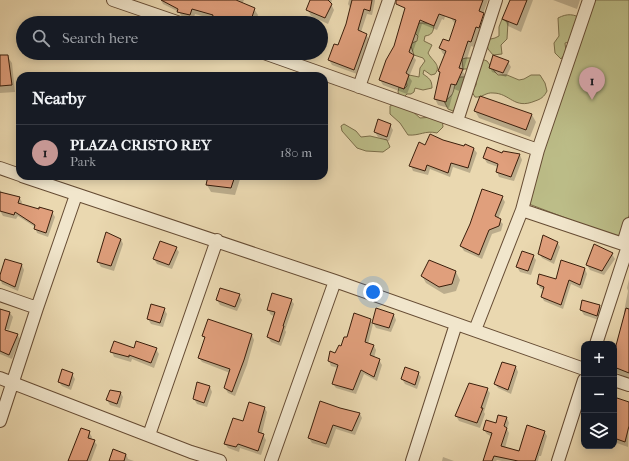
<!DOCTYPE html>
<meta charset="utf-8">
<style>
:root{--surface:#171b24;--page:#242831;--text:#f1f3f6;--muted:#9ea1a6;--line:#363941;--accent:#c59692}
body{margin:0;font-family:"IM FELL French Canon",serif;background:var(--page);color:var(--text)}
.controls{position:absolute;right:12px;bottom:12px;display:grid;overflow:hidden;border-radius:8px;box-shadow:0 2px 10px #0003}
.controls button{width:36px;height:36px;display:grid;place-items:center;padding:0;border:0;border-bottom:1px solid var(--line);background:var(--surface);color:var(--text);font:20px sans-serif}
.you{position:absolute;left:373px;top:292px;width:14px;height:14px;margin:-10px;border:3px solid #fff;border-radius:50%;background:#1a73e8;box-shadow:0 0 0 6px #1a73e833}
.badge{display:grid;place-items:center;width:26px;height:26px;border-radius:50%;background:var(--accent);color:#111;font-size:13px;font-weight:700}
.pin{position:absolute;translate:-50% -33px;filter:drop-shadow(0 1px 2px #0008)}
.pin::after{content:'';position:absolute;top:21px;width:14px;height:12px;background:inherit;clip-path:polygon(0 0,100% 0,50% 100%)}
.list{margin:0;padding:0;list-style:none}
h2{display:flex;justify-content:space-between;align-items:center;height:52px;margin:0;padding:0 16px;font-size:17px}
h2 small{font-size:13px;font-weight:400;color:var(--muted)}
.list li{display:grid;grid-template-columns:26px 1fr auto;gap:12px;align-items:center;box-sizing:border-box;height:56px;padding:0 16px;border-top:1px solid var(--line)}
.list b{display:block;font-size:15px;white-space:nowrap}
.list p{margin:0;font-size:13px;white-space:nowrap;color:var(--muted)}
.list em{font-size:13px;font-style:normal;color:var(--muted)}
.icon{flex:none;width:22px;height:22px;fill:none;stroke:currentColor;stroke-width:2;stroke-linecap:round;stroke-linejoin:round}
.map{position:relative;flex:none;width:629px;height:461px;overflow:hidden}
.search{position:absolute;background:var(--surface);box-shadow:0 2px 10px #0003;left:16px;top:16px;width:312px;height:44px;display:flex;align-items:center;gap:10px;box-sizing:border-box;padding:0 14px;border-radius:22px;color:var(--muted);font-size:15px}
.panel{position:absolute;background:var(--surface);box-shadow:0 2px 10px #0003;left:16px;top:72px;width:312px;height:108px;border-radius:12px}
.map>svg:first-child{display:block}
.green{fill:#bcbd88;stroke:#7b6e4a}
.shadow{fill:#0003}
.building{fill:#e09f7c;stroke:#3a1e0b}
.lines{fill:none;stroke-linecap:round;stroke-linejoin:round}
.minor-casing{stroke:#664c34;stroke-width:14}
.minor{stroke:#f1e6cc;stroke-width:12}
</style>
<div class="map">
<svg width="629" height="461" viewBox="0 0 629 461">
<rect width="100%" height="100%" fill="#ead8b0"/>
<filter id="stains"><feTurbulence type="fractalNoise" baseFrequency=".005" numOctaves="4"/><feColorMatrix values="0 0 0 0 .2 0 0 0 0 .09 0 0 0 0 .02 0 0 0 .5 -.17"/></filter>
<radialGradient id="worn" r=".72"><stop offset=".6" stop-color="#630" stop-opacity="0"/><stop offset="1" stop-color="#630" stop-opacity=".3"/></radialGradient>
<path class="green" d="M590,0H629V215L621,239L521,201L573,41L565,43L566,52L561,59L555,53L554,43L559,36L558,18C568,13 573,14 583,19Z
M502,19L508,22L507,39L501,45L502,54L493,55L488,49L486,40L495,38L499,36V27Z
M420,23H431L434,26C433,32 432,35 425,36L424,41L432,45L428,53C432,61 442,65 435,74L431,75L424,70L423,74C429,78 432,80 432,88L423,90L415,88L414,92L411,94H407L404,97L400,96L398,92L399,87L404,89L407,86L406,78L409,75L419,77L420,68L425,61L423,58L414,55L411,46L412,43L417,41L418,36L415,33L416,24Z
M466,58H479L487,61L495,72L498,75H507L519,80L524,79L531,75H540L545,83L547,91C544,97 541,99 535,101C514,110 510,93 493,93C486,92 482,98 475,97L472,92L476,85L477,75L472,69H463L462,59Z
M461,77H465L460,108L453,111L448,109L444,101C457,94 452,89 457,78Z
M398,102L403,103L420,118L433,117L442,119L443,127L437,133C425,130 420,136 408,135L400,123L390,114V106Z
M344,124L356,131L361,137L370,136L387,140L390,147L383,152L366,151L357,148L342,131L341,126Z"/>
<path class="shadow" d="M161,0H244L242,4L254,9L258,15L256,21L264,23H212L213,19L195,14L193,21L182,17L179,12L163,4Z
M311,0H332L331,4L334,10L328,24L311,16L308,10Z
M349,0H375V1L372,15L367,14L361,32L366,35L369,39L357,74L332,65L329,60L338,47L347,25L351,9L348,4Z
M411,0H449V1L444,20L442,19L437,30L422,24L412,55L416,60L409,77L412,81L407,94L383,85L380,80L395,46Z
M471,0H488L483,14L487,20L482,34L479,32L474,47L471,46L463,72L466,76L459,91L454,89L449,108L438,105L435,99L441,74L439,71L446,55L443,54L440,48L450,43L455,24L451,18Z
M511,0H533L521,32L508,26L504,19Z
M553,0H580L577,9Z
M144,53H157L155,57Z
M307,53H315L314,56Z
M0,56H7L12,63L15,92L0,93Z
M508,62L511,67L506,77L492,72L490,67Z
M480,97L532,115L536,122L530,137L479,118L475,111Z
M390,125L393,130L389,141L378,137L375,132Z
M443,141L474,149L477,153L470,173L453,167L450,177L430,169L428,175L413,171L411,166L426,146Z
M503,154L520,155L522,160L514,181L499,177L497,172L498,167L487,163L484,158Z
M209,176H241L235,195L211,192L207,185Z
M0,190L3,194L19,197L22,202L21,205L52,212L55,217L48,237L37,233L35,227L18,216L16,219L3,216L0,211Z
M502,197L505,202L498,219L503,224L501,231L492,234L482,259L464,251L461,246Z
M121,239L123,244L114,271L101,267L98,262Z
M557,242L560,247L554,264L542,258L539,253Z
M176,248L179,252L172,269L157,264L154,259Z
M612,254L615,259L604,275L590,270L587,265Z
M533,256L536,260L531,275L520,272L517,267Z
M430,261L456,272L460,280L456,291L444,294L426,283L422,276Z
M562,261L585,269L587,274L582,289L571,284L563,309L544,301L542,297L544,290L540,288L538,284L557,280Z
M22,265L24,270L18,291L2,284L0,278Z
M629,279V379L614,371V355L625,314L624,312L628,291L627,288Z
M221,289L239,295L242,300L237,311L220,305L217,300Z
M291,300L294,304L285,330L286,332L281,346L271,342L268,337L275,316L271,315L268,310Z
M599,305L602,310L599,320L584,315L581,310Z
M164,309L167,314L163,327L151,324L148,319Z
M0,310L10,313L13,317L9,330L0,326Z
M394,315L396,320L391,332L376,328L373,323Z
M370,320L373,325V324L368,344L374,346L376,350L374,358L379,360L382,365L377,381L364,374L356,394L336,388L333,384L338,368L331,366L329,361L348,339Z
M17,334L20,339L12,359L0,354V335Z
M252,335L254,340L247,365L235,396L228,393L225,388L230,373L202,362L199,358L205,340L203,336Z
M135,349H156L159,354L154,368L132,359L131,362L114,357L112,352Z
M516,367L518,372L511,394L498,388L495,384Z
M418,373L421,377L417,389L405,384L402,379Z
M72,374L75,379L71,390L62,386L59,382Z
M198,383L210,387L212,392L207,407L197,404L194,399Z
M487,389L490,393L484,412L485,414L480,428L459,421L456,416Z
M121,393L123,397L120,408L110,405L107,400Z
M614,397L617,399L629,403L628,447L614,442Z
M320,402L360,414L362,418L355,435L336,429L329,448L312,443L309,438Z
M264,407L267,412L262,433L266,440L261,455L240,448L239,452L228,448L225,444L244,423Z
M507,418L509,423L507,429L509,433L505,448L519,453L544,431L547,436L541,456H539L538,461H502L497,460L496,461H484L492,437L487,434L484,430Z
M89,432L92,437L91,440L94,441L97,445L91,461H70Z
M126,454L128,459L134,461H110Z
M443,457L454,461H442Z"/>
<path class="building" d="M161,0H236L255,8L250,23H211L213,15L192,9L190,15L177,12L178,9Z
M310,0H328L332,4L325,18L306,10Z
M352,0H372L370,11L364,9L358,30L367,34L354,70L328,60L334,44L338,45L346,24Z
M396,0H483L479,11L484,13L479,28L476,27L471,42L468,41L459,68L463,69L456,85L451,84L446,102L434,99L440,72L438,71L446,51L439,48L443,39L449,41L456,20L439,14L434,26L420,20L409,52L414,55L406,73L409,75L404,89L379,80L386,60L394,46L405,8L396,4Z
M510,0H527L517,25L502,19Z
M0,55H8L12,85L0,86Z
M493,55L509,61L503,73L489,68Z
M480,96L532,114L526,130L474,111Z
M378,119L391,124L387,137L374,132Z
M430,134L443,140L464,146L465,144L474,148L468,168L451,163L448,173L427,165L425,171L409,166L419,142L425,145Z
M487,147L502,153L503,151L520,154L511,177L496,172L498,164L483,158Z
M208,176H235L231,188L206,185Z
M482,189L503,196L495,216L501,219L499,226L489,230L479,255L460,246L470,224Z
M0,192L20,197L18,203L39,209V207L53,211L46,233L34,229L35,225L15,212L14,215L0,211Z
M106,232L121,239L111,266L97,262Z
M543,235L558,242L551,260L538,254Z
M160,241L177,247L169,265L153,259Z
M594,244L613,253L602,271L586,265Z
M522,251L534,255L528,271L516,267Z
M5,259L22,264L15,287L0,280V275Z
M429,260L456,271L452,284L439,287L421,276Z
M561,260L585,268L580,285L569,280L561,305L541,297L544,287L537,284L539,274L556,279Z
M220,288L240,294L235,307L216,300Z
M272,293L292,299L283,326H284L279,342L267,337L275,312L267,310Z
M582,300L600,305L597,316L580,310Z
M151,304L165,308L160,323L147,319Z
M376,308L394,314L389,328L372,323Z
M626,308L629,309V373L614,367V353Z
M0,309L10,312L5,330L18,334L9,355L0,351Z
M354,313L371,319L365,342L374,345L370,355L380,359L374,377L361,370L353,390L332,384L338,365L328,361L330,351L335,353L339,345L341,346L344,337H347Z
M208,319L252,334L244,360L232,392L224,388L230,369L198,358L205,337L202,336Z
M114,341L134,348L136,341L157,348L151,363L129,355V357L110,352Z
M502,362L516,366L508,390L494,384Z
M405,367L419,372L415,385L401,379Z
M62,369L73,373L69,386L58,382Z
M197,382L210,386L204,403L193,399Z
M469,383L488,388L481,408H483L477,423L455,416Z
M110,390L121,392L117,404L106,400Z
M614,397L629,402V426L625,442L614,438Z
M320,401L340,408L360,413L352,431L333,425L326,444L308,438Z
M249,402L265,407L258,432L264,434L258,451L238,444L236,447L224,444L233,418L243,421Z
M498,415L507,417L504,426L507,428L501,446L519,451L527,425L545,431L535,461H518L494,456L492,461H483L492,433L483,430L486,420L496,423Z
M81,428L90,431L88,438L95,440L87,461H68Z
M113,449L126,454L124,461H109Z"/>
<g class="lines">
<defs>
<path id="minor" d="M113,0L180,23
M264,53L538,150
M359,87L389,0
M457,121L496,0
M0,168L20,175
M22,176L335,281L584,369
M522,210L629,246
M623,244L629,224
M0,295L37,308
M475,330L522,210L538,150L589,0
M596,344L628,246
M0,378L191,452L220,461
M614,380L629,385
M0,421L37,308L76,195
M149,435L217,240
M271,461L335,281
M412,461L456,324
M558,461L584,380"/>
</defs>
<use href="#minor" class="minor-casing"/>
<use href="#minor" class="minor"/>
</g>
<rect width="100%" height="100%" filter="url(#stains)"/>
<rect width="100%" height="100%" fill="url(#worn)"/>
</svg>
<div class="controls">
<button>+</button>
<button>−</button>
<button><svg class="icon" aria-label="layers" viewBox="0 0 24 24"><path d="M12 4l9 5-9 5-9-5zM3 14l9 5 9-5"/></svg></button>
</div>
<div class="you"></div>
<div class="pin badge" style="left:592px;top:100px">1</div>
<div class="search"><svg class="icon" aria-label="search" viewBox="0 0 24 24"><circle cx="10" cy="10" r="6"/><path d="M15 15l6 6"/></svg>Search here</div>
<section class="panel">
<h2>Nearby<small></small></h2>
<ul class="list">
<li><span class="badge">1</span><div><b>PLAZA CRISTO REY</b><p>Park</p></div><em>180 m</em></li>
</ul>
</section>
</div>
